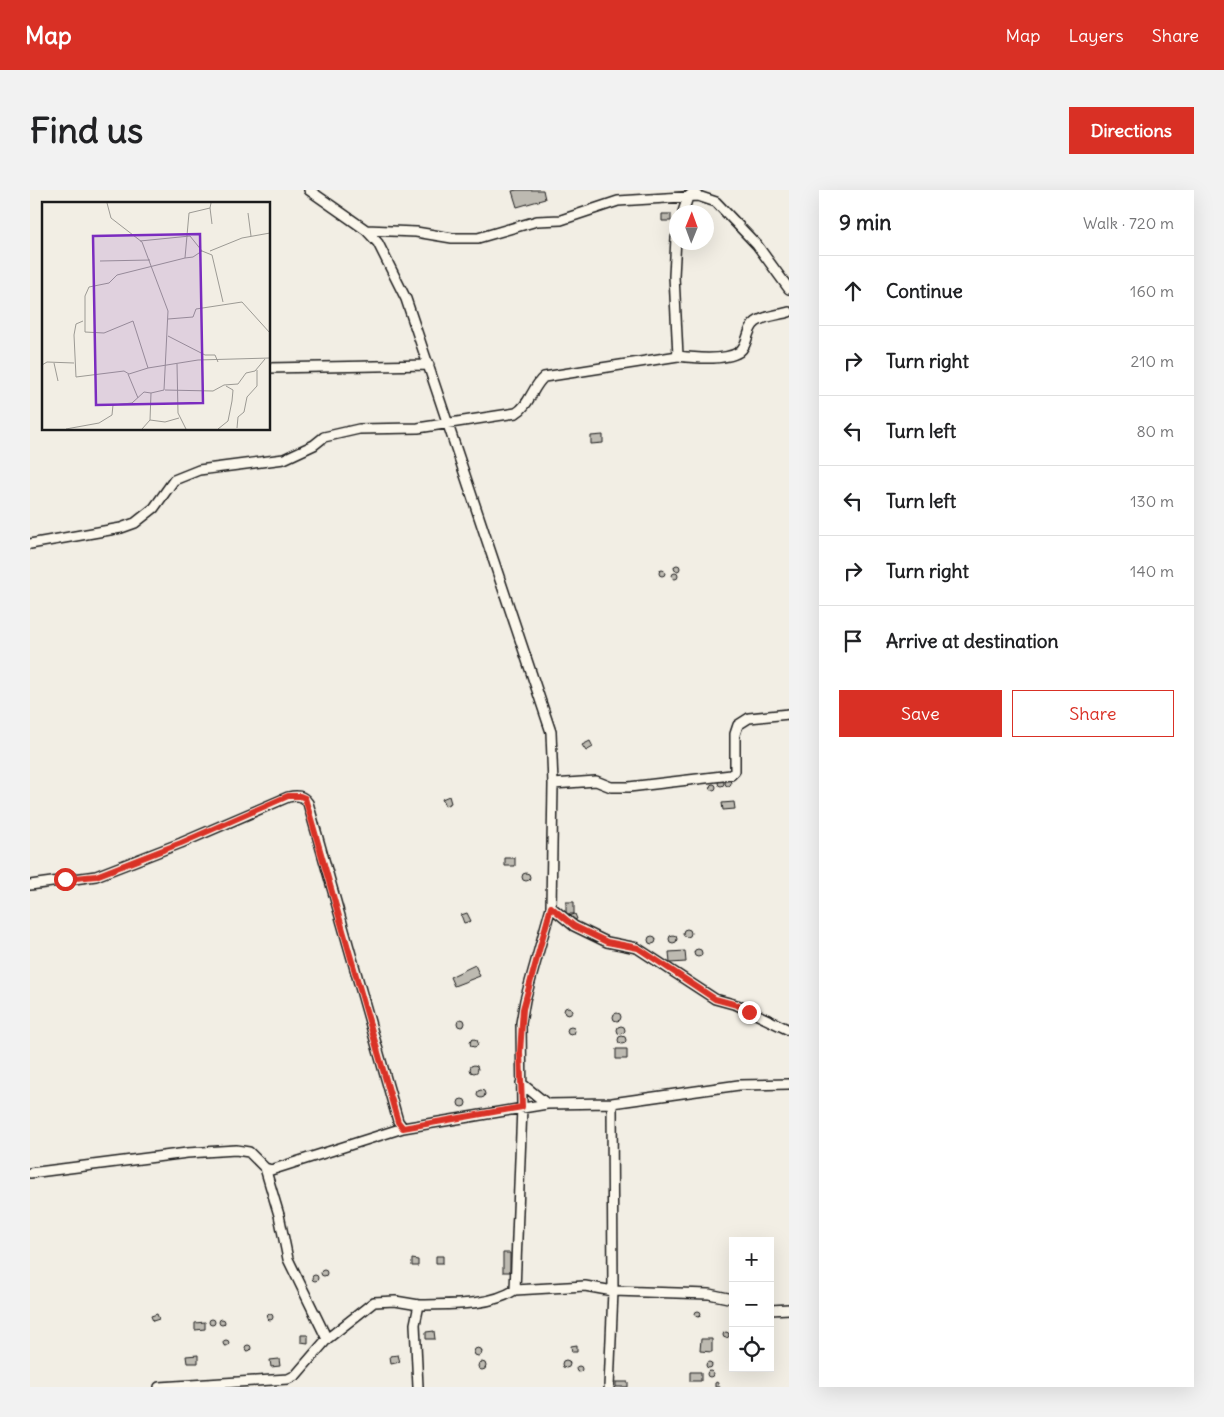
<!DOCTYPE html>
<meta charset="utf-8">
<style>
:root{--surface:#fff;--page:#f2f2f2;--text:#202124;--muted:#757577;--line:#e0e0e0;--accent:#d93025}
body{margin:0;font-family:Delius,sans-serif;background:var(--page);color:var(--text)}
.controls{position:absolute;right:15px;bottom:15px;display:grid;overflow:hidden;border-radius:0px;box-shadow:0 5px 20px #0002}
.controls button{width:45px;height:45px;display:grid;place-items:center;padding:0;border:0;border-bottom:1px solid var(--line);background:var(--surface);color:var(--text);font:25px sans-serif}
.compass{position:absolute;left:639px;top:15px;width:45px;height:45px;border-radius:50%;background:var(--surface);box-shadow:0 5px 20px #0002;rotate:1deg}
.stop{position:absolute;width:15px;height:15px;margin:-11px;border:4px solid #d93025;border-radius:50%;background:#fff}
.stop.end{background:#d93025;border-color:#fff;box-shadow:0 1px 5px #0008}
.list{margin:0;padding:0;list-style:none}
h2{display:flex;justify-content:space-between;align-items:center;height:65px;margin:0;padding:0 20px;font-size:21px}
h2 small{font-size:16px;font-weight:400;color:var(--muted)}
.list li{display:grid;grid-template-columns:32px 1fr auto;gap:15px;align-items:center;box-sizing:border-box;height:70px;padding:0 20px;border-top:1px solid var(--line)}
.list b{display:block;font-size:19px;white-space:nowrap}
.list em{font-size:16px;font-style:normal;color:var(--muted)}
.actions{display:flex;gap:10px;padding:15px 20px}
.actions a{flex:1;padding:11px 0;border:1px solid var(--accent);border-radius:0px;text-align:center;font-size:18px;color:var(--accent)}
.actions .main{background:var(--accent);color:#fff}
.icon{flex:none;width:28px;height:28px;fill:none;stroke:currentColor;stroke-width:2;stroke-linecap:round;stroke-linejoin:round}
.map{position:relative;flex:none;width:759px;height:1197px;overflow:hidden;border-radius:0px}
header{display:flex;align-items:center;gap:30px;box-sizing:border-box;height:70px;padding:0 25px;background:var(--accent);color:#fff}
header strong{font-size:24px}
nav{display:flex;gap:28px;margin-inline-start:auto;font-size:18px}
.intro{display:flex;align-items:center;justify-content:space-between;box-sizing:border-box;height:120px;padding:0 30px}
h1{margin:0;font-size:35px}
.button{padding:12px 22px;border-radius:0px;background:var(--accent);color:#fff;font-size:18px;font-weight:700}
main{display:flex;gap:30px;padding:0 30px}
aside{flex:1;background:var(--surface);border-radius:0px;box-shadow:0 5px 20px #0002}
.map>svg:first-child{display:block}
.building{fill:#bdbab1;stroke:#1c1c1c}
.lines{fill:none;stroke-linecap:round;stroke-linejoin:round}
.street-casing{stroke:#1c1c1c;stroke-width:12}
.street{stroke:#fbf7ec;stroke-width:9}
.route{stroke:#d93025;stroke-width:6}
.inset-road{fill:none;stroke:#9c9a94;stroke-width:1}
.view{fill:#7b2cbf;fill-opacity:0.15;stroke:#7b2cbf;stroke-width:2.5}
.inset-edge{fill:none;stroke:#1c1c1c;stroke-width:2.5}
</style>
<header>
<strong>Map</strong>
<nav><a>Map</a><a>Layers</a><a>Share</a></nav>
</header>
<div class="intro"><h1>Find us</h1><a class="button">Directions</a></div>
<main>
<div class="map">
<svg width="759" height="1197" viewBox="0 0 759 1197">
<rect width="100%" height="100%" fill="#f2eee4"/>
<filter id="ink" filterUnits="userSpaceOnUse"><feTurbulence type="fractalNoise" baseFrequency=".02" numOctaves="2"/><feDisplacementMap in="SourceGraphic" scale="10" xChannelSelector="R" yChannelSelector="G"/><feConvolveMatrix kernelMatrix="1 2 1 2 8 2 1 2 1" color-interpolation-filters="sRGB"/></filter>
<g filter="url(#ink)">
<path class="building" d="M487,0H513L515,9L487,17L482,1Z
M632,24H641V31H632Z
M573,245V253L561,254V246Z
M644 378a3 3 0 1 1 6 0a3 3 0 1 1-6 0Z
M629 383a3 3 0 1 1 6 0a3 3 0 1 1-6 0Z
M642 386a3 3 0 1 1 6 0a3 3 0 1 1-6 0Z
M560,551L563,557L556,561L552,555Z
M695 593a3 3 0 1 1 6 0a3 3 0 1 1-6 0Z
M688 593a3 3 0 1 1 6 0a3 3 0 1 1-6 0Z
M680 597a3 3 0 1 1 6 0a3 3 0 1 1-6 0Z
M419,606L421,613L415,616L412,609Z
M704,612L705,619L693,620L692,613Z
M475,668H485V676H475Z
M492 687a4 4 0 1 1 8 0a4 4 0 1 1-8 0Z
M536,712H544V724H536Z
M437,723L441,731L434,733L431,725Z
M545,724L547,729L540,731L539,726Z
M653 743a4 4 0 1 1 8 0a4 4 0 1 1-8 0Z
M639 749a4 4 0 1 1 8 0a4 4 0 1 1-8 0Z
M618 750a4 4 0 1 1 8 0a4 4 0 1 1-8 0Z
M664 763a4 4 0 1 1 8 0a4 4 0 1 1-8 0Z
M655,761L656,772L640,773L639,762Z
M445,775L450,786L424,796L420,787Z
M534 821a4 4 0 1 1 8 0a4 4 0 1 1-8 0Z
M583 827a4 4 0 1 1 8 0a4 4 0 1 1-8 0Z
M427 833a4 4 0 1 1 8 0a4 4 0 1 1-8 0Z
M587 840a4 4 0 1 1 8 0a4 4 0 1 1-8 0Z
M537 841a4 4 0 1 1 8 0a4 4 0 1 1-8 0Z
M588 850a4 4 0 1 1 8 0a4 4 0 1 1-8 0Z
M440 853a4 4 0 1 1 8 0a4 4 0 1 1-8 0Z
M586,859H597V869H586Z
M440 879a4 4 0 1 1 8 0a4 4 0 1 1-8 0Z
M447 904a4 4 0 1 1 8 0a4 4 0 1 1-8 0Z
M428 913a4 4 0 1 1 8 0a4 4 0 1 1-8 0Z
M473,1063H480V1082H473Z
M406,1066H413V1073H406Z
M382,1069L388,1070V1076H382Z
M291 1083a3 3 0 1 1 6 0a3 3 0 1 1-6 0Z
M282 1088a3 3 0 1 1 6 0a3 3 0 1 1-6 0Z
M665 1124a3 3 0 1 1 6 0a3 3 0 1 1-6 0Z
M237 1127a3 3 0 1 1 6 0a3 3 0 1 1-6 0Z
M127,1124L129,1129L123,1131L121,1126Z
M179 1132a3 3 0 1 1 6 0a3 3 0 1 1-6 0Z
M189 1132a3 3 0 1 1 6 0a3 3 0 1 1-6 0Z
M175,1132V1139L165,1140V1133Z
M404,1141L405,1149H396V1142Z
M693 1145a3 3 0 1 1 6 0a3 3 0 1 1-6 0Z
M271,1145H278V1153L271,1152Z
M671,1149H682V1162L670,1161Z
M193 1153a3 3 0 1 1 6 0a3 3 0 1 1-6 0Z
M215 1158a3 3 0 1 1 6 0a3 3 0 1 1-6 0Z
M547,1155V1162H542L541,1156Z
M444 1162a4 4 0 1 1 8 0a4 4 0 1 1-8 0Z
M168,1165V1173H157L156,1166Z
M368,1165L370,1172L361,1174L360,1166Z
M249,1169L250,1176L241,1177L240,1170Z
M532 1174a4 4 0 1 1 8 0a4 4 0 1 1-8 0Z
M676 1175a3 3 0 1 1 6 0a3 3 0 1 1-6 0Z
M448 1176a4 4 0 1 1 8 0a4 4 0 1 1-8 0Z
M546 1179a3 3 0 1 1 6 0a3 3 0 1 1-6 0Z
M677 1184a3 3 0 1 1 6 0a3 3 0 1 1-6 0Z
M660,1182H671V1191H660Z
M586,1192H598V1197H586Z
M687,1192L690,1197H685V1193Z"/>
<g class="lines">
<defs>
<path id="street" d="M279,0L336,40L348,53L376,109L521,542L523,594L521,717L495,810L491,833L492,917L485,1100C458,1117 420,1114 389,1115L385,1134L388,1197
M653,22L658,7L666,0
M336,40L386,42L422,48H448L507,31L531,30L588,11L668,6L686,12L727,55L759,99
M648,166C664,168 695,171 709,162C719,155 716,139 726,132C734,126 749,125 759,122
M239,178L399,175
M0,354L91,338L105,333L124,318L144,290L169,280L254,269L284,255L294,247L329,239L388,238L486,223C500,215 502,197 514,187L648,166L644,86L646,48
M523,594L566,591L581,597H599L701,585L705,581V544L708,535L719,528L759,524
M0,695L66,686L151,653L258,607C267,605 273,605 278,613L368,931L373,938L517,914L582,913L709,895L759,894
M521,717L544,736L577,752L607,758L685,809L707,815L759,840
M491,893L517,914
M235,978L249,1025L258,1069L297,1149
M0,983L157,963L206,960L219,962L235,978L241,980L373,938
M485,1100L555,1096L583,1101L679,1104L703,1109
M740,1120L759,1119
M129,1197L258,1189L266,1185L297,1149L344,1112L365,1111L389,1115
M579,1197L583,1101L582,913"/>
</defs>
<use href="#street" class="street-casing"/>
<use href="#street" class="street"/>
</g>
</g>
<g class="lines" filter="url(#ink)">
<path class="route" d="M35,689L66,686L151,653L258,606H270L275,608L368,932L373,938L492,917L490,862L493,819L521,717L544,736L577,752L608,758L685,809L707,815L719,822"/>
</g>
<g transform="translate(12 12)">
<rect width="228" height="228" fill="#f2eee4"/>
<path class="inset-road" d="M65,1L69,16L100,40L126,109L122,188L109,191L108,218L100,227M169,1L168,6L147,11L143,56L75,73L67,81L47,85L43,94V130L62,131L91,119L106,166L156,158L228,156M168,6L170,22M206,11L209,34M98,39L148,34L160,49L170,53L181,100M168,49L200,36L228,31M143,56L151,55L160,49M58,59L108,58M126,117L151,115L154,107L200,100L228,131M41,119L34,122L32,133L34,175L82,169L87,172L106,166M126,134L163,153H173L176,160M12,161L16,179M135,162L136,211L144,227M0,163L5,160L32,161M86,172L96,196M123,188L171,189L182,183L196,182L204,171L213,169L223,157M108,218L123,220L137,216M195,226L196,215L202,210L205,195L215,184V168M24,227L57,221L70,213L71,203L90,201L102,190L109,191M176,227L186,219L190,199L191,188L184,184"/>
<path class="view" d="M158,32L161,201L54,203L51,34Z"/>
<rect width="228" height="228" class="inset-edge"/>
</g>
</svg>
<div class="controls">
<button>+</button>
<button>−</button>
<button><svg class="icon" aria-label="locate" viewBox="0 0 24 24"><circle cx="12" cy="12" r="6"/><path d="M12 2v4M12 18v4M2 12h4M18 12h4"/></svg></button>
</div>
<svg class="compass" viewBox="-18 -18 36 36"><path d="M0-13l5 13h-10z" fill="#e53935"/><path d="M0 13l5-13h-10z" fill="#757577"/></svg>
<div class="stop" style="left:35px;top:689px"></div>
<div class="stop end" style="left:719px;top:822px"></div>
</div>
<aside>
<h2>9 min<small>Walk · 720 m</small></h2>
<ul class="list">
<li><svg class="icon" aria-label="ahead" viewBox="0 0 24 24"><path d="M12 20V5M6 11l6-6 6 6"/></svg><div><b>Continue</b></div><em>160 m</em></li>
<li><svg class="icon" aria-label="right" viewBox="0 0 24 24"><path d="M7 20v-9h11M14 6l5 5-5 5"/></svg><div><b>Turn right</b></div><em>210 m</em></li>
<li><svg class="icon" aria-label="left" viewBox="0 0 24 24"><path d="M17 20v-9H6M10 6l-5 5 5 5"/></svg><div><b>Turn left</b></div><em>80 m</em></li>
<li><svg class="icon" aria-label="left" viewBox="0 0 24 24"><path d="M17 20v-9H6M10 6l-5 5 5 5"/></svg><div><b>Turn left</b></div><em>130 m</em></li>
<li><svg class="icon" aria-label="right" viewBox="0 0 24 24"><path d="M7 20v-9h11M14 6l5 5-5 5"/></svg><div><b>Turn right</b></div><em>140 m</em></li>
<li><svg class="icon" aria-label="arrive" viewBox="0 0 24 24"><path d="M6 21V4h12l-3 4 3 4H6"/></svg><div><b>Arrive at destination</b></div></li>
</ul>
<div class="actions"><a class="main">Save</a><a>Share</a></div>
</aside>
</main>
